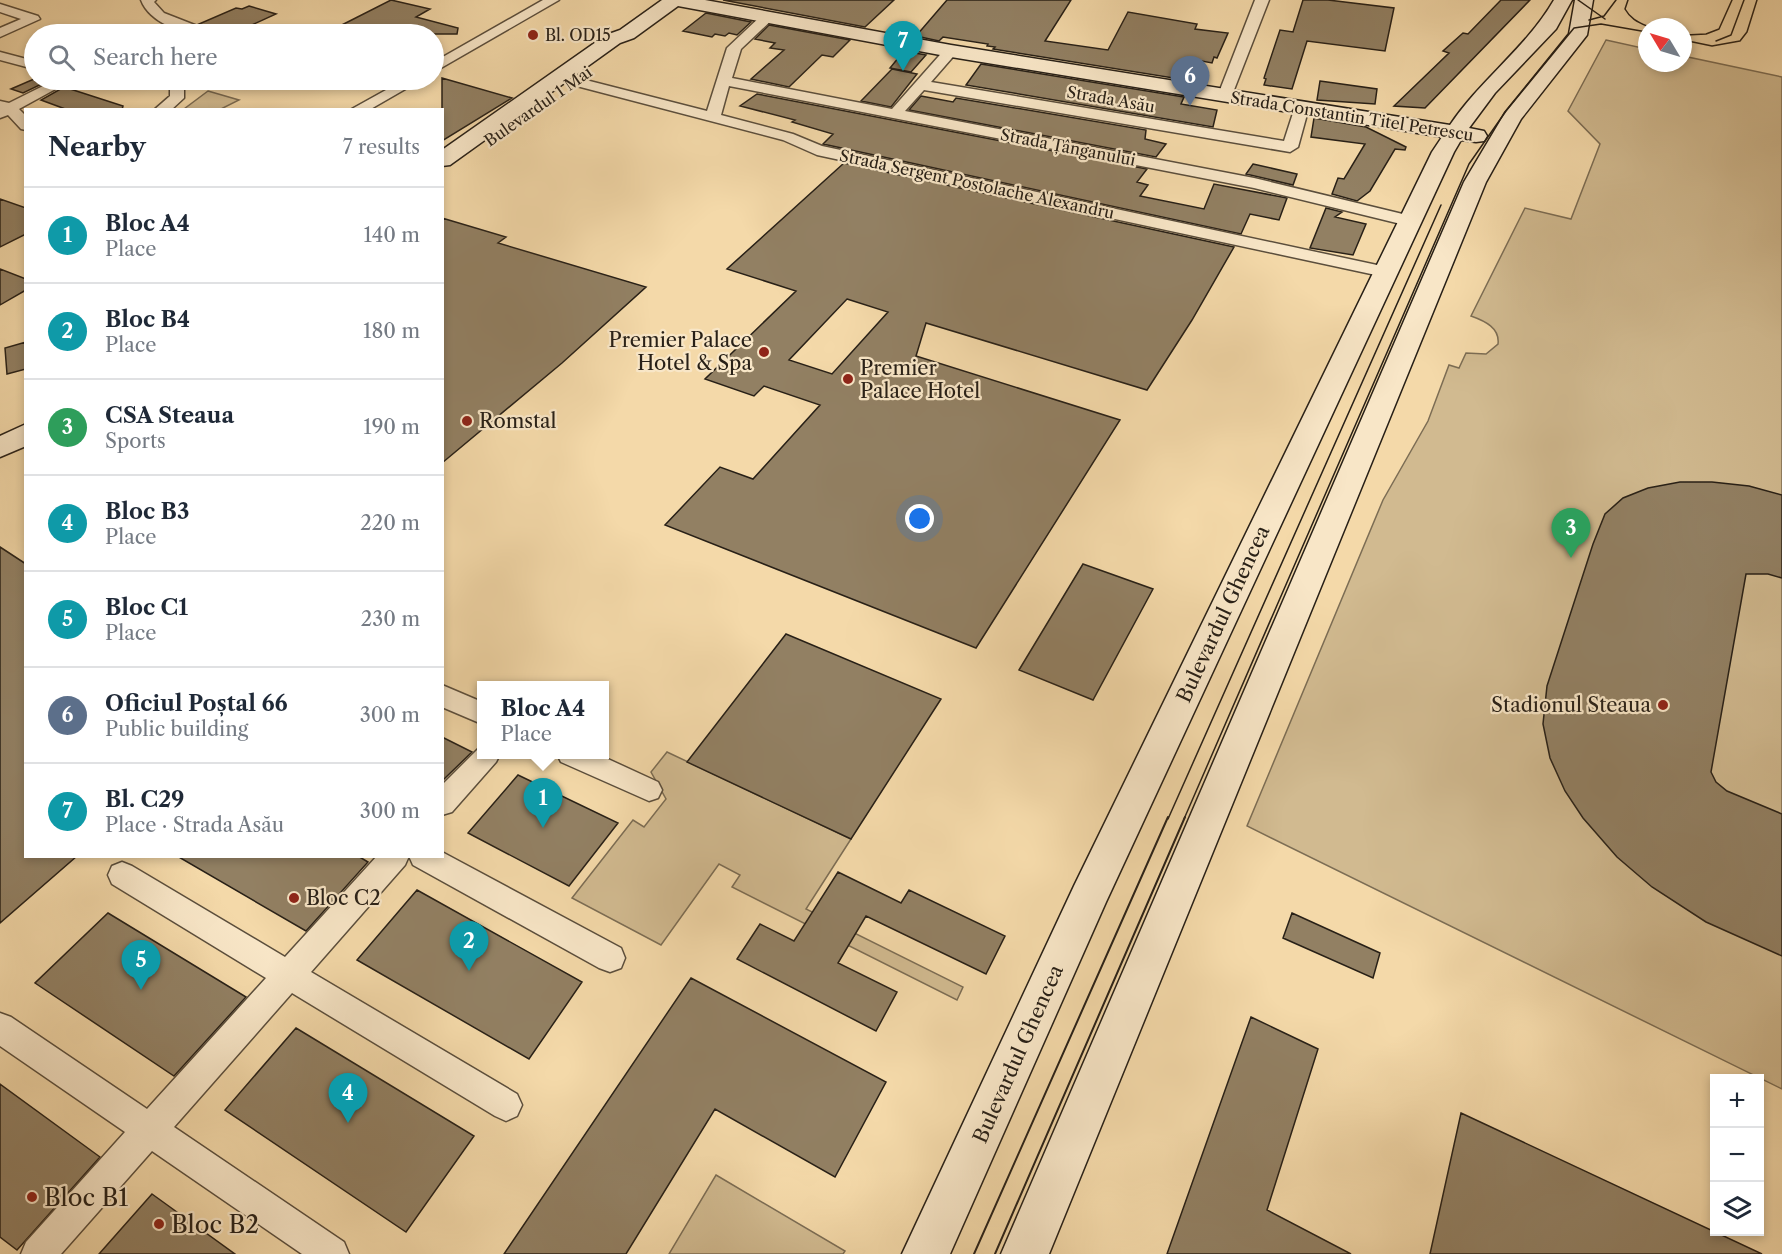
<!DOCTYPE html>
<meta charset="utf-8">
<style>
:root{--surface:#fff;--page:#f2f2f3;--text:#1f2937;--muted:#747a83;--line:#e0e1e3;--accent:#b45309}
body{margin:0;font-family:"Libre Caslon Text",serif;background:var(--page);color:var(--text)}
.controls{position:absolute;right:18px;bottom:18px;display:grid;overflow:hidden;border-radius:0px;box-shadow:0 3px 9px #0003}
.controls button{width:54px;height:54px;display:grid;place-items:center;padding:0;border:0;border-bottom:2px solid var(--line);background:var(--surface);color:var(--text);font:30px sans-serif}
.compass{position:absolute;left:1638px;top:18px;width:54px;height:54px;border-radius:50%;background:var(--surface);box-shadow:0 3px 9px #0003;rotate:308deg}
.you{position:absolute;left:920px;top:519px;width:21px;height:21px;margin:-15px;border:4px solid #fff;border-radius:50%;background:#1a73e8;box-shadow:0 0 0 9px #1a73e833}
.badge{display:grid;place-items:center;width:39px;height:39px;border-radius:50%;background:var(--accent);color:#fff;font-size:20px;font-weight:700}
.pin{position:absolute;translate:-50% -50px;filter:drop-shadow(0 2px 3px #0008)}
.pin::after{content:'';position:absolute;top:32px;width:21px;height:18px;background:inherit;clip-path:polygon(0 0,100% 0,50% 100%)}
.popup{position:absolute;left:477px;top:681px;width:132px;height:78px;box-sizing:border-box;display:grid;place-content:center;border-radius:0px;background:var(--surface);filter:drop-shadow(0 2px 4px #0005);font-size:20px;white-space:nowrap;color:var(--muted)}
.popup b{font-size:22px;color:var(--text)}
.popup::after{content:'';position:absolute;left:50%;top:100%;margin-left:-12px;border:12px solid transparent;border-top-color:var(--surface)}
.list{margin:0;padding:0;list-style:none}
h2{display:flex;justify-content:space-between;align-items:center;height:78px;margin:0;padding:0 24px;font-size:26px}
h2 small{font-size:20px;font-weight:400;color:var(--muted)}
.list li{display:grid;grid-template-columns:39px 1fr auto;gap:18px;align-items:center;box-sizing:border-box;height:96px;padding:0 24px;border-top:2px solid var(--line)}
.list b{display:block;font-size:22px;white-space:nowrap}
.list p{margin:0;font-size:20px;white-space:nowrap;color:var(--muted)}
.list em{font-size:20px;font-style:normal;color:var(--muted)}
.icon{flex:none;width:33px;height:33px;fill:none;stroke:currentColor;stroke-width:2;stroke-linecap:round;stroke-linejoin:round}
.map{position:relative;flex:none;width:1782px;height:1254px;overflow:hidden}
.search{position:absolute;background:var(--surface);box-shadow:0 3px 9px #0003;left:24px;top:24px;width:420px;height:66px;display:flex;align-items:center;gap:15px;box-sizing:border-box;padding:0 21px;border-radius:33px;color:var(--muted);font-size:22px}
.panel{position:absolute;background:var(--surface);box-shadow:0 3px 9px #0003;left:24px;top:108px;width:420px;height:750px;border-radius:0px}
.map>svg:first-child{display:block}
.green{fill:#d1ba90;stroke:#7c6d54;stroke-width:1.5}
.building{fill:#928063;stroke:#282017;stroke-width:1.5;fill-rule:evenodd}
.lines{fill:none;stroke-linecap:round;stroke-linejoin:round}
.street-casing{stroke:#5b4e3c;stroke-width:3}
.secondary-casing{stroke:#282017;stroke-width:3}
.street{fill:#f8e6c7;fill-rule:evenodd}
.secondary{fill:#f8e6c7;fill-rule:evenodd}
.tram-far1{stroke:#282017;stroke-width:1.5}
.tram{stroke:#282017;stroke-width:2}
.poi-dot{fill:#8f2418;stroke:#f8e6c7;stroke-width:2}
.labels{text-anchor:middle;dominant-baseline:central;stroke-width:4.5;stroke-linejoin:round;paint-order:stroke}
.far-poi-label{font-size:16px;fill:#282017;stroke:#f8e6c7;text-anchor:start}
.far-street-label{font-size:16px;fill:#282017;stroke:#f8e6c7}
.poi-label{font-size:20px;fill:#282017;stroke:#f8e6c7;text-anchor:start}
.street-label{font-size:20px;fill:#282017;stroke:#f8e6c7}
.near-poi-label{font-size:24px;fill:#282017;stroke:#f8e6c7;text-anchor:start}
</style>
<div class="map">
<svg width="1782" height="1254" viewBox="0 0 1782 1254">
<rect width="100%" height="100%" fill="#f4d9a9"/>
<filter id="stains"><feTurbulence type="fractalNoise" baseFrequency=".00333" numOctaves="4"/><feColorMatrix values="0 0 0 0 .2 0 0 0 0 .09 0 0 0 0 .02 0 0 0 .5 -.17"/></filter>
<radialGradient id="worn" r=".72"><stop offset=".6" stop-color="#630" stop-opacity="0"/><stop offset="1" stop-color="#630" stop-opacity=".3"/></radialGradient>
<path class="green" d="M1606,40L1647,49V63H1683V56L1782,77V1089L1247,826L1383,500L1428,421L1449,365L1459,368L1466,353L1486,354L1498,344C1500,328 1485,321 1471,316L1525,208L1571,219L1600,144L1568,111Z
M208,91L239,100L221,109H184Z
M667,752L851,839L806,909L963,987L957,1000L732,887L740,875L719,864L661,945L572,898L633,820L644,827L666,799L651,772Z
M716,1175L845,1251L843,1254H669Z"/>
<path class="building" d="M391,0L430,9L416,17L458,28L457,34H324Z
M723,0H894L865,27Z
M947,0H1071L1045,41L1108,50L1128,12L1197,24L1195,29L1228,33L1217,58L1214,57L1212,63L1202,61L1192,81L993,49L995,47L987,46L988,44L943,37L939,41L916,36Z
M1303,0H1328L1394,8L1385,51L1307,41L1292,89L1264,85L1266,79L1264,78L1280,30L1293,32Z
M1501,0H1530L1425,108L1394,106L1449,53L1443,51L1463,33L1468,34Z
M249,6L276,14L232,34H214L211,29L199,24L236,8L242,9Z
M706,13L751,22L737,35L729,33L725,36L715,34L712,37L683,31Z
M769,25L850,40L833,57L822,55L789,87L751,79L784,50L770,48L775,43L755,39Z
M904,51L926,55L911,72L890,68Z
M981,64L1184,97L1181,104L1217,110L1213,127L966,85Z
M892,69L917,74L891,107L861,101Z
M442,78L512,98L442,141Z
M34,79L48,81L23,93L11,89Z
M1320,81L1377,89L1375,104L1317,100Z
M64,87L123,106L122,110H68L41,100Z
M757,94L1147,169L1137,182L1148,185L1140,196L1204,209L1214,184L1287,198L1279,220L1250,214L1241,234L823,144L833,134L792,122L795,120L740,106Z
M921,96L953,102L956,98L1146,130L1145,139L1166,144L1156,157L909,110Z
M1314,118L1366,127L1406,147L1405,150L1395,149L1370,191L1357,201L1332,194L1338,178L1344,179L1365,144L1311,137Z
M844,163L1234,247L1192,320L1147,390L926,323L916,356L1120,420L976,648L665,525L720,467L753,479L820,405L764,386L754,396L705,379L796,291L727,269ZM847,299L888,312L832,374L789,360Z
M1253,164L1297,174L1293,185L1246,174Z
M0,199L26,208V234L0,247Z
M1326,208L1342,212L1335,217L1366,224L1353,255L1310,248Z
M442,218L506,237L498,243L646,287L562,363L442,463Z
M0,269L26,279V290L0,305Z
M26,342V369L7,374L5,348Z
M1680,482H1712L1749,486L1782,495V578L1768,574H1746L1711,772L1716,782L1727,791L1782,814V956L1706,922L1652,887L1617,857L1583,818L1565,791L1550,758L1543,724L1547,686L1593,544L1605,514L1623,498L1648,488Z
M0,547L26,564V856H77L0,923Z
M1083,564L1153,589L1093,700L1019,670Z
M786,634L941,699L851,839L687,762Z
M442,737L472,752L442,781Z
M518,775L618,823L569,886L468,833Z
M177,856H358L368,862L306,931Z
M838,872L901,903L909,890L1005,936L986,974L866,916L838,963L897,992L876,1031L737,959L760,924L794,941Z
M417,890L582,982L529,1059L357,960Z
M108,913L246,997L174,1076L35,983Z
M1292,913L1380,953L1373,978L1283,938Z
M691,978L886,1082L835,1177L715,1109L626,1254H504Z
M1251,1017L1318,1049L1267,1210L1351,1254H1167Z
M296,1028L474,1136L406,1232L225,1110Z
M0,1084L100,1157L17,1250L0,1237Z
M1461,1113L1762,1254H1430Z
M152,1194L235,1254H99Z"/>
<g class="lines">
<defs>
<path id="street" d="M141,0H156L154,2L164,13L210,31L212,34C188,37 150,24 141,0Z
M543,0H559L434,72V62Z
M1255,0H1269L1232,95L1225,99L1220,98L1218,95Z
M0,4L38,16L40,19L0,37V28L21,19L0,12Z
M768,13L775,17L741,49L732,78L892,109L946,48L951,47L958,51L931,82L1284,141L1295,107L1297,104H1307L1309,107L1298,147L1290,152L924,90L905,111L1254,178L1415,217L1417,221L1415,225L1409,226L1254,188L729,86L721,115L793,134L822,146L1391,268L1394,272L1391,276L1385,277L817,155L783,140L569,84L567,81L574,77L707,111L727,48L763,14Z
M0,52L34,61V69L0,60Z
M55,80H72L19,109L26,116V130L21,129L8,115L0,118V101L9,103Z
M170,80H184V98L171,110H154L170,96Z
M404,80H421L369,110H350Z
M442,685L482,702V724L442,707Z
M482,745V754H500L496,762L452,812L442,815V785Z
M557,754H597L658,782L662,790L658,798L649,801L561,762Z
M442,852L621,948L625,958L621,968L610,972L599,968L413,865L409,856H442Z
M377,856H409L405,865L311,972L517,1094L522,1105L517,1116L506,1121L495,1116L292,993L174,1127L344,1242L349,1254H302L152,1151L61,1254H21L26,1242L125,1132L0,1046V1013L11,1017L147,1109L266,978L112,884L108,875L112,866L122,862L132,866L285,957Z"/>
<path id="secondary" d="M662,0H705L951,45L1450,125C1480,80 1527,47 1554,0H1572L1556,29L1495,93L1469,128L1484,131L1487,136L1484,141L1476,142L1461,140L1454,152L1106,902L950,1254H902L1074,886L1432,152L1442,137L951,57L678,6L634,38L620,43L450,165L442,166V150L606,35L620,30Z
M1575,0H1593L1587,35L1521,119L1486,182L1049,1254H1001L1464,182L1505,113L1569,34Z
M26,424V446L0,457V436Z"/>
</defs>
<use href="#street" class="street-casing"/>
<use href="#secondary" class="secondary-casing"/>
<use href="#street" class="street"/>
<use href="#secondary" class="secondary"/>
<path class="tram-far1" d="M1578,0L1605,19
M1628,0L1625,9C1630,18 1637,22 1647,26
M1589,20L1604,16L1616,0
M1686,35L1706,34L1719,29L1732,0
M1683,40L1712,46L1740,41L1747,32L1757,0
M1716,41L1731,35L1744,0
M1168,819L1441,205
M1184,819L1469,164L1506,111L1574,28L1601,24L1647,32"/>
<path class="tram" d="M974,1254L1168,817
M995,1254L1185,817"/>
</g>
<g class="poi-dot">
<circle cx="533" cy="35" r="6"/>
<circle cx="764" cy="352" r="6"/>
<circle cx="848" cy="379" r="6"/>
<circle cx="467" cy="421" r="6"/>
<circle cx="1663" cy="705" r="6"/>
<circle cx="294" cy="898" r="6"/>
<circle cx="32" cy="1197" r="6"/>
<circle cx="159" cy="1224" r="6"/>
</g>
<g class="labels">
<g class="far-poi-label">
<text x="545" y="35">Bl. OD15</text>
</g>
<g class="far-street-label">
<text transform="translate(1111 99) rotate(10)">Strada Asău</text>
<text transform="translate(538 106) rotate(-35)">Bulevardul 1 Mai</text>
<text transform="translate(1352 116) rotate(9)">Strada Constantin Titel Petrescu</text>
<text transform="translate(1068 147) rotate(11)">Strada Țânganului</text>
<text transform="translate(977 184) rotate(12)">Strada Sergent Postolache Alexandru</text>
</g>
<g class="poi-label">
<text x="752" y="340" text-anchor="end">Premier Palace<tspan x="752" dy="23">Hotel &amp; Spa</tspan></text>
<text x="860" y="368">Premier<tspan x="860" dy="23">Palace Hotel</tspan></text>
<text x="479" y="421">Romstal</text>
<text x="1651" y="705" text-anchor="end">Stadionul Steaua</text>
<text x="306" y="898">Bloc C2</text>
</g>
<g class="street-label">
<text transform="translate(1223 614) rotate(-65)">Bulevardul Ghencea</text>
<text transform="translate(1018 1054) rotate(-66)">Bulevardul Ghencea</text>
</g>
<g class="near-poi-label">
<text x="44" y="1197">Bloc B1</text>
<text x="171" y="1224">Bloc B2</text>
</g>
</g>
<rect width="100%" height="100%" filter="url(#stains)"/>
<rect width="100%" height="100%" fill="url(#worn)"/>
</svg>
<div class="controls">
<button>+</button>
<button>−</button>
<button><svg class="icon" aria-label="layers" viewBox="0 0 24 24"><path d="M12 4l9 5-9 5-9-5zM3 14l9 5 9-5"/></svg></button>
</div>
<svg class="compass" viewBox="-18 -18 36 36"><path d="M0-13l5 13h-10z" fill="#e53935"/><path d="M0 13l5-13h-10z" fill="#747a83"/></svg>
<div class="you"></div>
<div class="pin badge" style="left:543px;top:828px;background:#0f9aa8">1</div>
<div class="popup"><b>Bloc A4</b>Place</div>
<div class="pin badge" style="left:469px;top:971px;background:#0f9aa8">2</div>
<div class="pin badge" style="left:1571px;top:558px;background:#2e9e5b">3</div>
<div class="pin badge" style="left:348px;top:1123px;background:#0f9aa8">4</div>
<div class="pin badge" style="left:141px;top:990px;background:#0f9aa8">5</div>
<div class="pin badge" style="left:1190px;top:106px;background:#5c6f8a">6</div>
<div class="pin badge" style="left:903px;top:71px;background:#0f9aa8">7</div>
<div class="search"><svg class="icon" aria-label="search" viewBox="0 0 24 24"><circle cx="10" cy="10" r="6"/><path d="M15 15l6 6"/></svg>Search here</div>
<section class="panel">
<h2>Nearby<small>7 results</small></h2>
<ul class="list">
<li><span class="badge" style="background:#0f9aa8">1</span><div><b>Bloc A4</b><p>Place</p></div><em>140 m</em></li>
<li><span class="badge" style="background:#0f9aa8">2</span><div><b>Bloc B4</b><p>Place</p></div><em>180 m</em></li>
<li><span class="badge" style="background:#2e9e5b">3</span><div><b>CSA Steaua</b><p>Sports</p></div><em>190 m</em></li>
<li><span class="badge" style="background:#0f9aa8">4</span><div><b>Bloc B3</b><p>Place</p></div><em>220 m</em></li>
<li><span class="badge" style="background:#0f9aa8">5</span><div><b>Bloc C1</b><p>Place</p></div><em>230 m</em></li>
<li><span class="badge" style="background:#5c6f8a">6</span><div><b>Oficiul Poștal 66</b><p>Public building</p></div><em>300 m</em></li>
<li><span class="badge" style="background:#0f9aa8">7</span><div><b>Bl. C29</b><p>Place · Strada Asău</p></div><em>300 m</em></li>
</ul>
</section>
</div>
